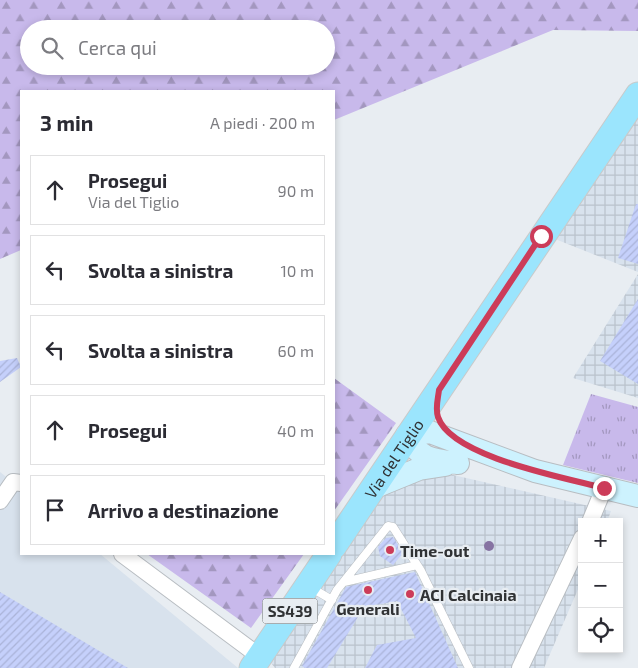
<!DOCTYPE html>
<html lang="it">
<meta charset="utf-8">
<style>
:root{--surface:#fff;--page:#f7f7f7;--text:#2b2b33;--muted:#7c7c81;--line:#e1e1e2}
body{margin:0;font-family:"Exo 2",sans-serif;background:var(--page);color:var(--text)}
.controls{position:absolute;right:15px;bottom:15px;display:grid;overflow:hidden;border-radius:0px;box-shadow:0 2px 8px #0003}
.controls button{width:45px;height:45px;display:grid;place-items:center;padding:0;border:0;border-bottom:1px solid var(--line);background:var(--surface);color:var(--text);font:25px sans-serif}
.stop{position:absolute;width:15px;height:15px;margin:-11px;border:4px solid #cc3c59;border-radius:50%;background:#fff}
.stop.end{background:#cc3c59;border-color:#fff;box-shadow:0 1px 5px #0008}
.list{margin:0;padding:0;list-style:none}
h2{display:flex;justify-content:space-between;align-items:center;height:65px;margin:0;padding:0 20px;font-size:21px}
h2 small{font-size:16px;font-weight:400;color:var(--muted)}
.list li{display:grid;grid-template-columns:32px 1fr auto;gap:15px;align-items:center;box-sizing:border-box;height:70px;margin:0 10px 10px;padding:0 10px;border:1px solid var(--line);border-radius:0px}
.list b{display:block;font-size:19px;white-space:nowrap}
.list p{margin:0;font-size:16px;white-space:nowrap;color:var(--muted)}
.list em{font-size:16px;font-style:normal;color:var(--muted)}
.icon{flex:none;width:28px;height:28px;fill:none;stroke:currentColor;stroke-width:2;stroke-linecap:round;stroke-linejoin:round}
.map{position:relative;flex:none;width:638px;height:668px;overflow:hidden}
.search{position:absolute;background:var(--surface);box-shadow:0 2px 8px #0003;left:20px;top:20px;width:315px;height:55px;display:flex;align-items:center;gap:12px;box-sizing:border-box;padding:0 18px;border-radius:28px;color:var(--muted);font-size:19px}
.panel{position:absolute;background:var(--surface);box-shadow:0 2px 8px #0003;left:20px;top:90px;width:315px;height:465px;border-radius:0px}
.map>svg:first-child{display:block}
.built{fill:#d8e2ed}
.industrial{fill:url(#industrial-grid)}
.grass{fill:url(#grass-tufts)}
.forest{fill:url(#forest-firs);fill-rule:evenodd}
.building{fill:url(#building-hatch)}
.lines{fill:none;stroke-linecap:round;stroke-linejoin:round}
.lane-casing{stroke:#b8bdc2;stroke-width:9}
.street-casing{stroke:#b8bdc2;stroke-width:18}
.secondary-casing{stroke:#b8bdc2;stroke-width:24}
.primary-casing{stroke:#c9caca;stroke-width:27}
.lane{stroke:#fff;stroke-width:8}
.street{stroke:#fff;stroke-width:16}
.secondary{stroke:#cdf2fe;stroke-width:22}
.primary{stroke:#9be5fd;stroke-width:25}
.tree{fill:#8673a2}
.route{stroke:#cc3c59;stroke-width:6}
.poi-dot{fill:#cc3c59;stroke:#e8edf2;stroke-width:2}
.labels{text-anchor:middle;dominant-baseline:central;stroke-width:4.5;stroke-linejoin:round;paint-order:stroke}
.shield{fill:#e8edf2;stroke:#676a6d;stroke-width:1}
.shield-label{font-size:15px;font-weight:bold;fill:#303234}
.street-label{font-size:16px;fill:#303234;stroke:#e8edf2}
.poi-label{font-size:16px;font-weight:bold;fill:#303234;stroke:#e8edf2;text-anchor:start}
</style>
<div class="map">
<svg width="638" height="668" viewBox="0 0 638 668">
<defs>
<pattern id="industrial-grid" width="8" height="8" patternUnits="userSpaceOnUse" patternTransform="scale(1.25)"><rect width="8" height="8" fill="#d8e2ed"/><path d="M0 4h8M4 0v8" fill="none" stroke="#bac2cc"/></pattern>
<pattern id="grass-tufts" width="24" height="20" patternUnits="userSpaceOnUse" patternTransform="scale(1.25)"><rect width="24" height="20" fill="#c8b9eb"/><path d="M3 7l-1-3M5 7V3M7 7l1-3M15 17l-1-3M17 17v-4M19 17l1-3" fill="none" stroke="#a397bf"/></pattern>
<pattern id="forest-firs" width="22" height="20" patternUnits="userSpaceOnUse" patternTransform="scale(1.25)"><rect width="22" height="20" fill="#c8b9eb"/><path d="M5 1l3.5 6h-7zM16 11l3.5 6h-7z" fill="#a397bf"/></pattern>
<pattern id="building-hatch" width="6" height="6" patternUnits="userSpaceOnUse" patternTransform="scale(1.25)"><rect width="6" height="6" fill="#c5d0fb"/><path d="M-1 1l2-2M0 6l6-6M5 7l2-2" fill="none" stroke="#aab3d8"/></pattern>
</defs>
<rect width="100%" height="100%" fill="#e8edf2"/>
<path class="built" d="M0,472L21,489V554H100L238,668H0Z"/>
<path class="industrial" d="M638,109V272L550,237Z
M638,274V398L573,378Z
M453,475L611,511L607,522H582V580L544,668H275L262,652L387,485Z"/>
<path class="grass" d="M591,394L638,407V483L563,465Z"/>
<path class="forest" d="M0,0H638V31L553,30L334,120V91H21V250L0,259ZM29,29H326V66H29Z
M334,378L396,423L334,511Z
M147,554H304L251,628Z"/>
<path class="building" d="M636,204H638V264L618,258Z
M638,299V384L600,361Z
M17,358L21,367L0,382V361Z
M393,537L403,553L393,565L380,556L378,547L386,538Z
M415,572L458,668H365L377,645L416,638L397,601L364,607L327,668H305L302,666L346,587Z
M0,592L128,668H0Z"/>
<g class="lines">
<defs>
<path id="lane" d="M344,582L417,565
M310,587L332,600
M294,668L337,590L388,526L393,527L421,571L469,668"/>
<path id="street" d="M0,501L13,482L21,483
M590,522L604,488
M122,554L259,656
M520,668L582,538"/>
<path id="secondary" d="M458,463C433,460 419,460 407,435L430,432L535,471L638,496
M375,487L419,469L445,465"/>
<g id="primary">
<path id="s1" d="M334,546L638,95"/>
<path d="M252,668L329,554"/>
</g>
</defs>
<use href="#lane" class="lane-casing"/>
<use href="#street" class="street-casing"/>
<use href="#secondary" class="secondary-casing"/>
<use href="#primary" class="primary-casing"/>
<use href="#lane" class="lane"/>
<use href="#street" class="street"/>
<use href="#secondary" class="secondary"/>
<use href="#primary" class="primary"/>
</g>
<circle class="tree" cx="489" cy="546" r="5"/>
<g class="lines">
<path class="route" d="M541,236L439,390C438,399 435,408 438,417C451,457 566,478 604,488"/>
</g>
<g class="poi-dot">
<circle cx="390" cy="550" r="5"/>
<circle cx="368" cy="590" r="5"/>
<circle cx="410" cy="594" r="5"/>
</g>
<g class="labels">
<rect class="shield" x="262.5" y="598.5" width="55" height="25" rx="4"/>
<g class="shield-label">
<text x="290" y="611">SS439</text>
</g>
<g class="street-label">
<text stroke="none"><textPath href="#s1" startOffset="106">Via del Tiglio</textPath></text>
</g>
<g class="poi-label">
<text x="400" y="550">Time-out</text>
<text x="420" y="594">ACI Calcinaia</text>
<text x="368" y="608" text-anchor="middle">Generali</text>
</g>
</g>
</svg>
<div class="controls">
<button>+</button>
<button>−</button>
<button><svg class="icon" aria-label="locate" viewBox="0 0 24 24"><circle cx="12" cy="12" r="6"/><path d="M12 2v4M12 18v4M2 12h4M18 12h4"/></svg></button>
</div>
<div class="stop" style="left:541px;top:236px"></div>
<div class="stop end" style="left:604px;top:488px"></div>
<div class="search"><svg class="icon" aria-label="search" viewBox="0 0 24 24"><circle cx="10" cy="10" r="6"/><path d="M15 15l6 6"/></svg>Cerca qui</div>
<section class="panel">
<h2>3 min<small>A piedi · 200 m</small></h2>
<ul class="list">
<li><svg class="icon" aria-label="ahead" viewBox="0 0 24 24"><path d="M12 20V5M6 11l6-6 6 6"/></svg><div><b>Prosegui</b><p>Via del Tiglio</p></div><em>90 m</em></li>
<li><svg class="icon" aria-label="left" viewBox="0 0 24 24"><path d="M17 20v-9H6M10 6l-5 5 5 5"/></svg><div><b>Svolta a sinistra</b></div><em>10 m</em></li>
<li><svg class="icon" aria-label="left" viewBox="0 0 24 24"><path d="M17 20v-9H6M10 6l-5 5 5 5"/></svg><div><b>Svolta a sinistra</b></div><em>60 m</em></li>
<li><svg class="icon" aria-label="ahead" viewBox="0 0 24 24"><path d="M12 20V5M6 11l6-6 6 6"/></svg><div><b>Prosegui</b></div><em>40 m</em></li>
<li><svg class="icon" aria-label="arrive" viewBox="0 0 24 24"><path d="M6 21V4h12l-3 4 3 4H6"/></svg><div><b>Arrivo a destinazione</b></div></li>
</ul>
</section>
</div>
